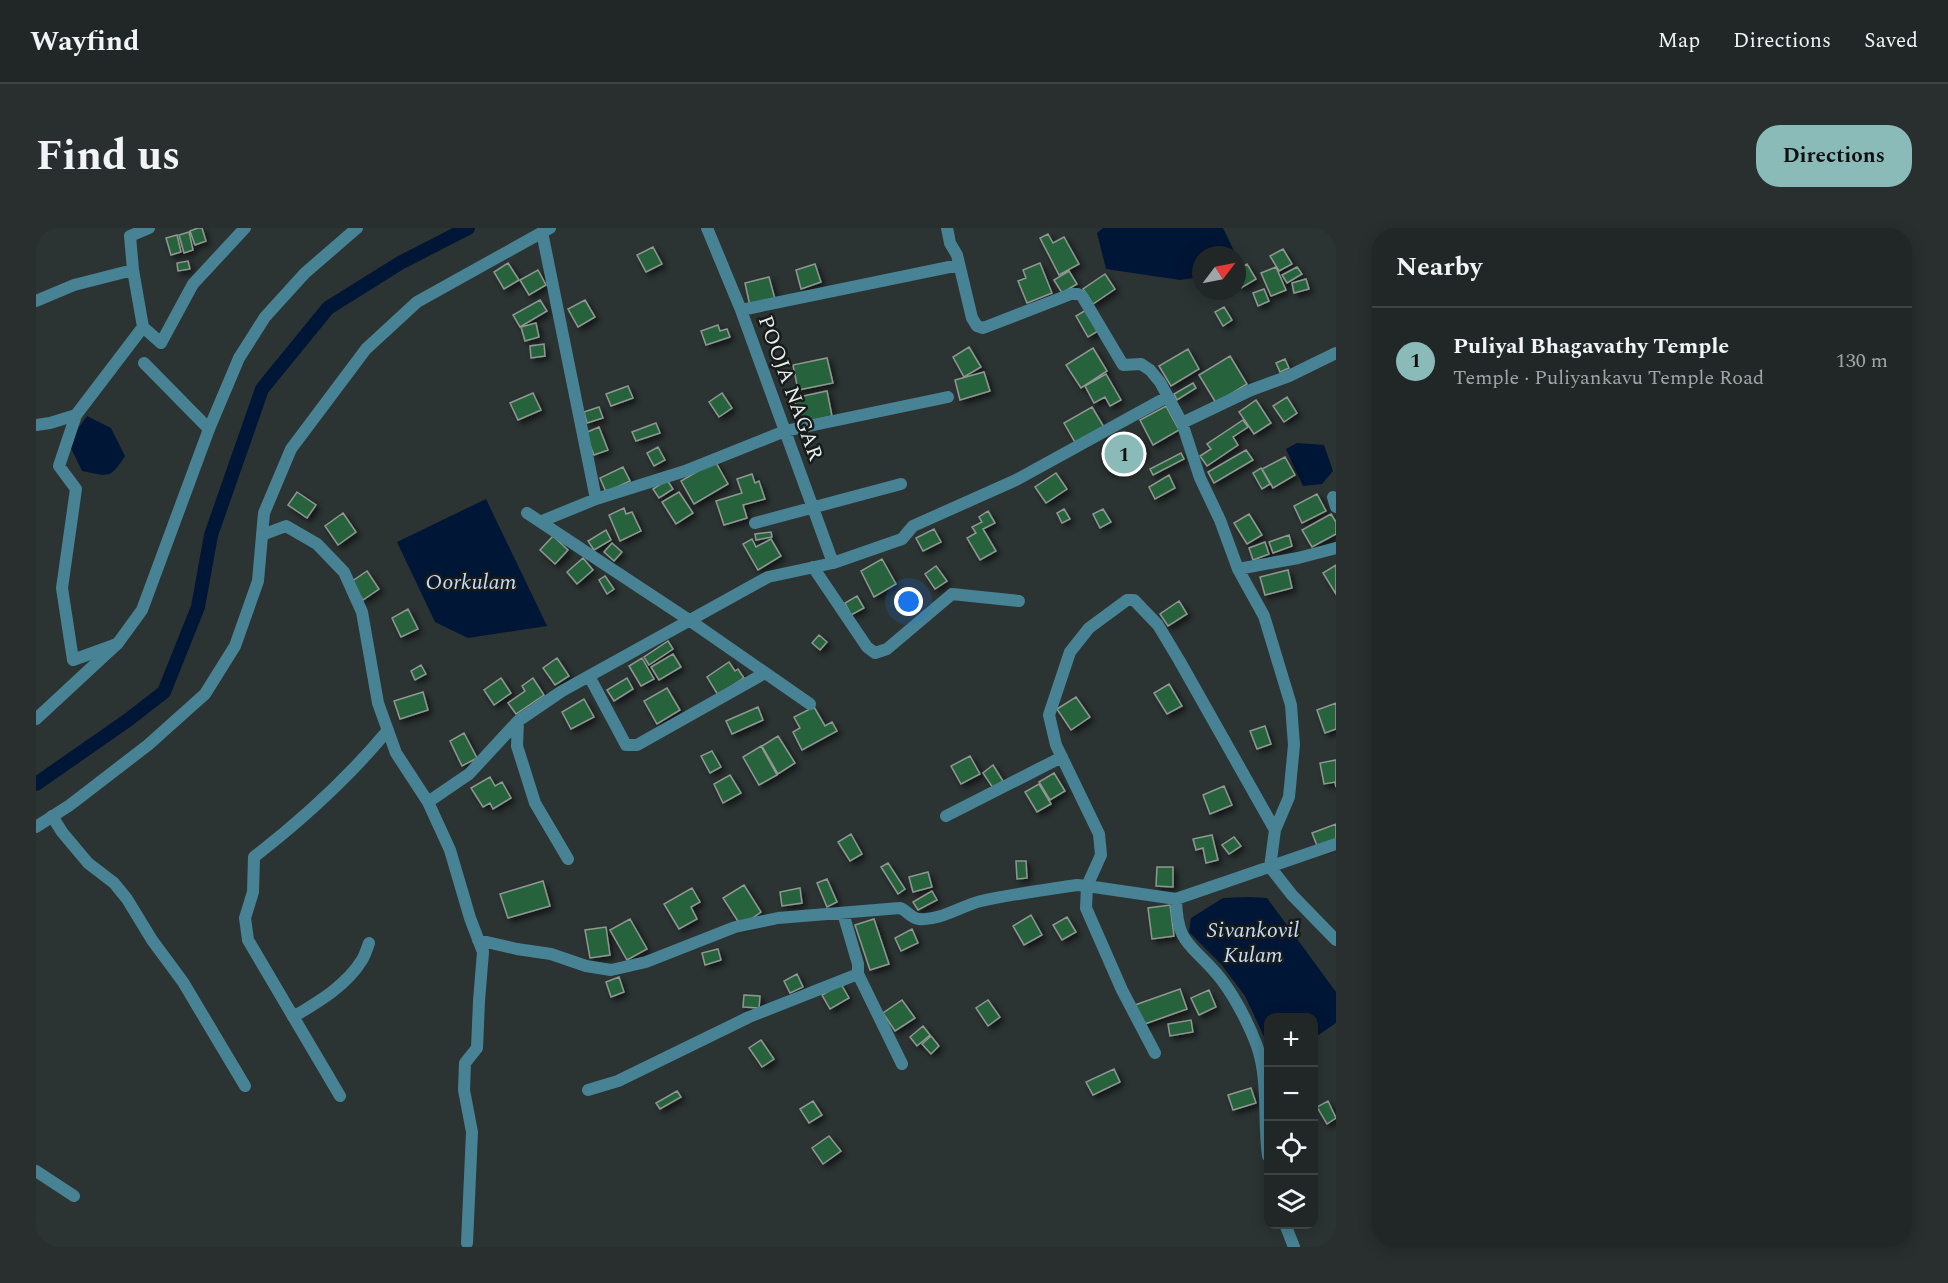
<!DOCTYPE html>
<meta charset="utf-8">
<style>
:root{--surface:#212726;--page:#292f2e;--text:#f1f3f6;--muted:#a2a5a7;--line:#3e4443;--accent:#8bbbb9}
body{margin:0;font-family:Spectral,serif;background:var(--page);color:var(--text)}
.controls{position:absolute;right:18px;bottom:18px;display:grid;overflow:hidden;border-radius:12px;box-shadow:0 3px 15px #0003}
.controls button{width:54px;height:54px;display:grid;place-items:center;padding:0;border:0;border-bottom:2px solid var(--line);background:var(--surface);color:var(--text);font:30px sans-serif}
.compass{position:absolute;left:1156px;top:18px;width:54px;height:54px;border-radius:50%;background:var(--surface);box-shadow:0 3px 15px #0003;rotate:58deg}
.you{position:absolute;left:873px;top:374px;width:21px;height:21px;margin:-15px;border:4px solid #fff;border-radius:50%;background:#1a73e8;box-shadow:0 0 0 9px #1a73e833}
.badge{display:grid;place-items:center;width:39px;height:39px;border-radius:50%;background:var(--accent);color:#111;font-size:20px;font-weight:700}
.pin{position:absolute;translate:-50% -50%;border:3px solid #fff;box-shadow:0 2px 6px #0006}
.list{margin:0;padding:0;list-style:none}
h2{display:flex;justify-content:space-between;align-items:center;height:78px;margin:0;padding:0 24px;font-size:26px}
h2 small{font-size:20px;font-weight:400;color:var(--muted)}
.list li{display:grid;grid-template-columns:39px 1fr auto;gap:18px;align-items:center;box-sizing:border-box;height:108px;padding:0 24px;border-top:2px solid var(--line)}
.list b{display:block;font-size:22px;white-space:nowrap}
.list p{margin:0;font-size:20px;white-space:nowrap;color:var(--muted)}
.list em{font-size:20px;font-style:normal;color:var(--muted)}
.icon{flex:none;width:33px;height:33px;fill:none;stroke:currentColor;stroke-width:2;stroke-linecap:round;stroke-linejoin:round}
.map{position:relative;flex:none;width:1300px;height:1019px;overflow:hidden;border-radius:24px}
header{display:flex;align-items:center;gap:36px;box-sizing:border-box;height:84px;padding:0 30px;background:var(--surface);border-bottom:2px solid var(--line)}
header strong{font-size:28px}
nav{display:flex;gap:33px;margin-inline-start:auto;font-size:21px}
.intro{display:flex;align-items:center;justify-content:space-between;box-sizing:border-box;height:144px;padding:0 36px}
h1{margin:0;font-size:42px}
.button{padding:15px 27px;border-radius:24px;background:var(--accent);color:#111;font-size:21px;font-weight:700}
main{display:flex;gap:36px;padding:0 36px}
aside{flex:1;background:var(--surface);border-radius:24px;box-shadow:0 3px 15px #0003}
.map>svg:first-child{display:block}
.water{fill:#001636}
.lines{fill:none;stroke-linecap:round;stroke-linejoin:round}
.canal{stroke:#001636;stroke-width:14}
.building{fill:#26623a;stroke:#909792;stroke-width:1.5;filter:url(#shadow)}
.minor{stroke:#488395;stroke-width:12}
.tertiary{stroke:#488395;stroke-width:12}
.labels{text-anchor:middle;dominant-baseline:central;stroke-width:5;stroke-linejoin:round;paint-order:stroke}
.street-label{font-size:21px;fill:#e7ecec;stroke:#171b1a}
.water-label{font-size:22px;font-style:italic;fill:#c4dcfa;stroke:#171b1a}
</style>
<header>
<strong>Wayfind</strong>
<nav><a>Map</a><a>Directions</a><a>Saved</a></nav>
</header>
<div class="intro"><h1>Find us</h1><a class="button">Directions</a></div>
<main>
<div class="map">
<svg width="1300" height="1019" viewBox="0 0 1300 1019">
<defs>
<filter id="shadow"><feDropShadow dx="3.5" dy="3.5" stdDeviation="3" flood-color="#0009"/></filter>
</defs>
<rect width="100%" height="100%" fill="#2c3433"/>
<path class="water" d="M1067,0H1187L1200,27H1165V49L1144,52L1070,41L1061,5Z
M51,188L75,200L89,228C74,252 72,248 46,243L32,214Z
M1261,215L1288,217L1297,243L1286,256L1267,258L1250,221Z
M450,271L511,398L432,410L399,394L361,314Z
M1213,669L1231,670L1300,764V795L1278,810V790H1232V817L1209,768L1185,736L1153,704L1155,690L1187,670Z"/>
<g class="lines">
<path class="canal" d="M0,556L92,492L128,464L162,379L175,307L226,161L292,80L364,35L432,0"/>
</g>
<path class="building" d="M162,0H166L170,13L159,17L154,3Z
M153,4L157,22L148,25L143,7Z
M1012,6L1017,15L1028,9L1043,36L1023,47L1004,10Z
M141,7L145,24L135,27L130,10Z
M617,19L626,36L610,44L601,27Z
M1247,21L1256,36L1243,43L1234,28Z
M152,33L154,41L142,43L141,35Z
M472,35L483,52L468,61L458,44Z
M1004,35L1016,65L991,75L982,53L990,50L987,42Z
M779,36L785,54L765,61L760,42Z
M1211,36L1220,51L1205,60L1201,53V42Z
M1240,39L1250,62L1235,68L1225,45Z
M1261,39L1266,46L1251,55L1246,47Z
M502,42L510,57L493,67L484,52Z
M1033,43L1041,56L1026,65L1018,52Z
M1069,46L1079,61L1057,76L1047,61Z
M733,49L739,71L714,78L709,55Z
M1270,51L1273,61L1258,65L1256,55Z
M1228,61L1233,73L1222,78L1217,65Z
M504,72L511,83L484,99L477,87Z
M549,72L559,89L542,99L532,81Z
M1188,79L1196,92L1187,98L1179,84Z
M1050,82L1062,103L1052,109L1040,88Z
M500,95L503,109L489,113L485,99Z
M682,97L684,103L691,101L694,109L670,117L665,103Z
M508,116L509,128L495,130L494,118Z
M933,119L945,139L928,149L917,129Z
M1057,120L1071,143L1045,160L1030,137Z
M1152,121L1163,141L1135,158L1123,138Z
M1194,128L1211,156L1180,175L1163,147Z
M791,130L797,155L762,162L757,137Z
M1249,131L1253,140L1244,144L1240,135Z
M948,144L954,163L924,172L919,152Z
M1070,146L1085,172L1074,178L1069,169L1058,175L1049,158Z
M1157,155L1160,160L1141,172L1138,166Z
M592,158L597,170L575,178L570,166Z
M791,163L796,188L764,195L758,170Z
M497,165L505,182L482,192L474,175Z
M686,165L696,180L683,189L673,174Z
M1251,169L1261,185L1248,194L1237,178Z
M1220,172L1235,195L1218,206L1203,184Z
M1130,178L1143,202L1117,217L1104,192Z
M563,179L567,190L551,195L548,184Z
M1056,179L1068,199L1040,216L1028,195Z
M1207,192L1212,199L1197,209L1202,217L1171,238L1164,228L1175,221L1171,216Z
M620,195L624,205L600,213L596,204Z
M563,199L572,222L558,227L549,205Z
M1103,210L1110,226L1074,243L1066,226Z
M622,219L629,232L618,238L611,225Z
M1210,222L1217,232L1178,255L1172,244Z
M1145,225L1148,231L1117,247L1114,241Z
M1249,229L1259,247L1237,260L1226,241Z
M679,233L692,256L658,276L645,253Z
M587,239L594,253L570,264L564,250Z
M1225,240L1234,256L1226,261L1217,245Z
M1020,245L1031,261L1010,275L999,259Z
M716,246L719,255L723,253L729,271L707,277L711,290L688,297L680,273L706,265L701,251Z
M1133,247L1139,260L1119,271L1113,259Z
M631,252L637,261L623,270L617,261Z
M261,264L280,277L271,290L252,277Z
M643,264L657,285L640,296L626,274Z
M1281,266L1290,283L1266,295L1258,278Z
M588,280L590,286L596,284L605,303L584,313L573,287Z
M1028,281L1034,291L1026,295L1021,285Z
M1067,281L1075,294L1064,300L1057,286Z
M952,283L959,295L947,301L960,323L944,332L931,310L940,305L936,299L946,294L943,289Z
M307,285L320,304L302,317L289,298Z
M1213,286L1226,307L1211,316L1198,295Z
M1295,286L1300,294V306L1276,319L1266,302Z
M898,301L905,314L887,323L880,310Z
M570,302L575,312L558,322L552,313Z
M735,304L736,309L720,312L719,306Z
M1253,307L1256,318L1237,325L1233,314Z
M517,308L532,322L519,336L504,322Z
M716,311L720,319L735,311L745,328L722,342L707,316Z
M1229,314L1233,326L1217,332L1213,320Z
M576,315L586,324L578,333L568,324Z
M547,330L557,342L541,356L531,344Z
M846,331L860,356L838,369L825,343Z
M1300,337V366L1287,345Z
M900,338L911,353L899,361L889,346Z
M1252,342L1256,360L1229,367L1224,349Z
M331,343L343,361L327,372L315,354Z
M569,348L578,361L571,366L563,352Z
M821,368L828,380L815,387L809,375Z
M1143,373L1151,386L1132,398L1124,386Z
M372,381L382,401L365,409L356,390Z
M783,407L791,414L784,422L776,415Z
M632,413L637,421L613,437L608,429Z
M637,426L645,439L623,452L615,439Z
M521,430L533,448L519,457L507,440Z
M606,430L618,451L605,458L593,438Z
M693,434L699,443L702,441L708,450L682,467L671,449Z
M385,437L390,446L379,452L375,443Z
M465,450L475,465L458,477L448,462Z
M497,450L508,467L480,486L472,475L489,463L486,458Z
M591,450L597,461L578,473L571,462Z
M1133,456L1146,478L1131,486L1118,465Z
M631,460L644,482L621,496L608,473Z
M387,464L392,482L364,491L358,473Z
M1040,469L1054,489L1035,502L1021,481Z
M548,471L558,489L535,501L526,484Z
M1300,475V501L1289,505L1281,482Z
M722,479L727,492L696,506L690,493Z
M778,479L789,498L796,494L801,503L766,522L757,504L764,500L758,489Z
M1229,498L1235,516L1221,521L1214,503Z
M428,505L441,530L426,538L414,513Z
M742,508L759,535L742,546L726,518Z
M725,518L741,547L723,557L707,529Z
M676,523L685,539L674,545L665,528Z
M934,528L944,546L925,556L915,538Z
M1300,532V559L1299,554L1288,556L1284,535Z
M957,537L967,553L957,560L947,545Z
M1018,545L1029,563L1014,572L1003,554Z
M694,547L705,565L687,575L678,556Z
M454,549L459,558L466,554L475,570L457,581L454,575L447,579L435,560Z
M1003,556L1015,576L1001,584L989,564Z
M1188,558L1196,577L1174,586L1167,567Z
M1300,596V613L1282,620L1276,605Z
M815,606L826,626L814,633L802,614Z
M1176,607L1182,632L1170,635L1167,620L1160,622L1157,611Z
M1198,609L1205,618L1193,626L1186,617Z
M980,633H990L991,650L981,651Z
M852,635L869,661L862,666L845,639Z
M1121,639H1137V659L1120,658Z
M892,644L896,659L877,664L873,649Z
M791,651L801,674L791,679L781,655Z
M507,653L514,678L472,690L464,666Z
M708,657L725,684L705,698L687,670Z
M656,660L664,674L655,679L661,691L643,701L628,676Z
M764,660L766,675L746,678L744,664Z
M896,663L901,672L882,682L877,674Z
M1134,677L1138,708L1116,711L1112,680Z
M995,687L1006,707L988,717L977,698Z
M1031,689L1040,704L1026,712L1017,697Z
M594,691L611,721L591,732L574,702Z
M838,691L853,736L834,742L819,697Z
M570,699L574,727L554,730L549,702Z
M876,701L882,715L865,723L859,710Z
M682,721L685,732L669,737L666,725Z
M761,746L767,759L754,765L748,753Z
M583,749L588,764L575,769L570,754Z
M805,756L813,770L794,781L786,767Z
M1144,761L1151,781L1106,797L1099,777Z
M1173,762L1180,779L1163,787L1155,770Z
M708,767L724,768L723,780L707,779Z
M866,772L879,790L859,803L847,785Z
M952,772L964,789L952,798L940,780Z
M1155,792L1157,804L1134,808L1132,796Z
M887,798L894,807L881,818L874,809Z
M895,808L903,818L895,826L886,816Z
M725,812L738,831L726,839L713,820Z
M1078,841L1084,854L1057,867L1050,854Z
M1215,860L1220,875L1197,882L1192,867Z
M641,863L645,869L624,881L620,875Z
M777,873L786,887L773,895L764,881Z
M1292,873L1300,890L1291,896L1281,879Z
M793,908L805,923L787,936L776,920Z"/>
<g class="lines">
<path class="minor" d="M671,0L705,82L797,335
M911,0L914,15L921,27L936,90L941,98L947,100L1035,66H1042L1046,68L1087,137L1105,136L1114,142L1124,154L1146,195L1164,250L1184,292L1202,341L1228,388L1255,477L1258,517L1253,569L1239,602L1234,639L1256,667L1300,712
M506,4L560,271
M0,73L38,57L97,42
M705,82L923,37
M107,99L125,115L157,56L209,0
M108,135L173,201
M1146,195L1215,162L1253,148L1300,125
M0,197L14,195L40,187
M1297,269L1300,279
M491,285L653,392L774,476
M506,293L560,271L649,243L749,203L912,169
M719,295L865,256
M226,307L250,298L281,316L308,344L326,384L342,475L360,525L392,574L414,622L434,690L447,724L443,773L441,820L429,835L428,862L436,904L431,1015
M777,339L831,419L839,425L851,421L916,366L983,373
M1202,341L1262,330L1300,320
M81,416L37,432L26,360L40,261L23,238L40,187L107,99L97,42L94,8L113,0
M553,448L590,517H601L729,445
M482,493L481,518L499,575L532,631
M392,574L433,546L482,493L526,463L732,349L797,335L866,311L877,298L980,252L1131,169
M16,588L26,604L52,635L78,655L91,671L116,712L147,754L209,858
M910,588L1026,529
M1239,602L1143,432L1122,397L1098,372H1091L1053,400L1034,424L1013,487L1020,517L1063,606L1065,627L1051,658L1140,671L1300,616
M1140,671C1141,716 1154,715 1180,745C1196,763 1213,796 1221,818C1233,852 1227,893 1232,928
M807,685L822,736V746L866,836
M442,712L481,721L515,726L550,738L575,742L610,734L699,699L742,690L864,680C871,682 874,690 883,691C904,693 925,678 945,673C976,666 1009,662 1041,657L1051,658L1050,680L1086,762L1119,825
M257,789C282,774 310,758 326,732C329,727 331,721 333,715
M552,862L582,853L713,789L822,746
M304,868L212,712L209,690L217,664L218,629C267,591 313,549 352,502
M0,943L38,968
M1249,996L1258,1019"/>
<path class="tertiary" d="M0,491L82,415L106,382L173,201L203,130L229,89L269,45L321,0
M0,599L34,577L112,517L169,466L199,418L222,353L228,285L255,221L330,121L381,74L514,0"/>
</g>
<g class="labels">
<g class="street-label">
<text transform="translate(754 160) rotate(70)">POOJA NAGAR</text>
</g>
<g class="water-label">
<text x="435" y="354">Oorkulam</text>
<text x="1217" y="702">Sivankovil<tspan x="1217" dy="25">Kulam</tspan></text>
</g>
</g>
</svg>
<div class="controls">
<button>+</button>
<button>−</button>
<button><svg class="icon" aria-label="locate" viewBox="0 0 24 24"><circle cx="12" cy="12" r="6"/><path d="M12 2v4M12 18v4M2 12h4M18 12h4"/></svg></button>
<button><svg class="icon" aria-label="layers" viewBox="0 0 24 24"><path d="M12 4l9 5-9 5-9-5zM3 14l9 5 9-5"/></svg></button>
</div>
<svg class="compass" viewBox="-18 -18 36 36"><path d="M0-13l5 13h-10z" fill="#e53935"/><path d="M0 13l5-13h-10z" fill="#a2a5a7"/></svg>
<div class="you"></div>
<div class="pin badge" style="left:1088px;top:226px">1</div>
</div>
<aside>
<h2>Nearby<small></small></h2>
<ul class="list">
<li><span class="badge">1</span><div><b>Puliyal Bhagavathy Temple</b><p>Temple · Puliyankavu Temple Road</p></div><em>130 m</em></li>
</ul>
</aside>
</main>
